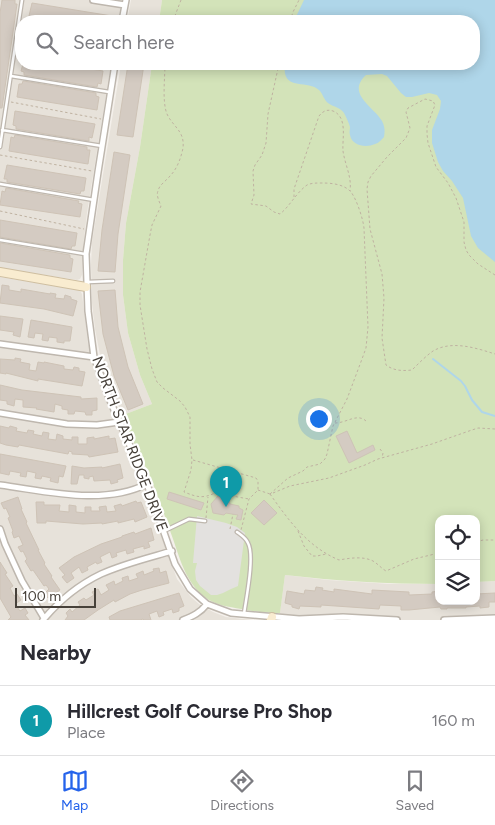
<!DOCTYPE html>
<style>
:root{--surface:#fff;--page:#f2f2f3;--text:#2b2b33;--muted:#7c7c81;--line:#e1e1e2;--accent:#2563eb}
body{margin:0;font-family:Figtree,sans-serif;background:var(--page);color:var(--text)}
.controls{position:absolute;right:15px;bottom:15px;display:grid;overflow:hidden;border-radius:10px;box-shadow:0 2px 12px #0003}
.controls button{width:45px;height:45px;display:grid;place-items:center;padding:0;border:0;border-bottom:1px solid var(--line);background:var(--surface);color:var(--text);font:25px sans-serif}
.scale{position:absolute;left:15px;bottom:12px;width:81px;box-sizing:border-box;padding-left:5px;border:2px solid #47413a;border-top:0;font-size:14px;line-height:18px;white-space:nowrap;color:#47413a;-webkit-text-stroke:4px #fff;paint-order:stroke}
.you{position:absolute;left:318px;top:418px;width:18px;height:18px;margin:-12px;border:4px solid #fff;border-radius:50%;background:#1a73e8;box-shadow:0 0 0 8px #1a73e833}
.badge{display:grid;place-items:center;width:32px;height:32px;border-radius:50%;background:var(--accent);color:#fff;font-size:16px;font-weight:700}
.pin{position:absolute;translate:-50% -41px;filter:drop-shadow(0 1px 2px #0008)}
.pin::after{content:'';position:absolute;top:26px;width:18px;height:15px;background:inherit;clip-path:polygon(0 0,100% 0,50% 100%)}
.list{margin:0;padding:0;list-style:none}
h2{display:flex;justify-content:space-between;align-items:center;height:65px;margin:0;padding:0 20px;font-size:21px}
h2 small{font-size:16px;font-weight:400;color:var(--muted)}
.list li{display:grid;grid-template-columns:32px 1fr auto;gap:15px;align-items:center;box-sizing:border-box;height:70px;padding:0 20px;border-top:1px solid var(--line)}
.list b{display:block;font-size:19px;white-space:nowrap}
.list p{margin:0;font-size:16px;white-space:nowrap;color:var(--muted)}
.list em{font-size:16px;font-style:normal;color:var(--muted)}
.icon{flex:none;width:28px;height:28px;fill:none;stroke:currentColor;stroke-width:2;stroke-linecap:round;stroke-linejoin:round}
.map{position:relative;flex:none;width:495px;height:620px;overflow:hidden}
.search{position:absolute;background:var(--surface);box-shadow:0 2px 12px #0003;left:15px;right:15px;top:15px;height:55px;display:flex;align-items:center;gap:12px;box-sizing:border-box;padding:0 18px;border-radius:20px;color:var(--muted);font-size:19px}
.sheet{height:135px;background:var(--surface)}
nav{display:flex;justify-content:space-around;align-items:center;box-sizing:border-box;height:70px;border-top:1px solid var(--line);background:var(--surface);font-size:14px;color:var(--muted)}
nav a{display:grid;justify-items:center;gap:2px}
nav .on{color:var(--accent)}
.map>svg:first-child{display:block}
.residential{fill:#e7e2da}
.green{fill:#d3e3b9}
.parking{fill:#e3e1df}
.water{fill:#afd6e9}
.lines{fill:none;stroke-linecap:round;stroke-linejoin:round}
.stream{stroke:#afd6e9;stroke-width:2}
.building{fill:#d4cbc2;stroke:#cec3b6}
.lane-casing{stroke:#beb7ae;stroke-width:5}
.street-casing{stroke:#beb7ae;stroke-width:8}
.secondary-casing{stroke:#cebea0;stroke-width:10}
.path{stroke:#bfb2a1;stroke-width:1;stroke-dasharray:2.5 2.5;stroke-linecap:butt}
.lane{stroke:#fff;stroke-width:2.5}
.street{stroke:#fff;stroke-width:5}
.secondary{stroke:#f9ecd0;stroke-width:8}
.labels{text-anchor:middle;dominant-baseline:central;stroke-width:4.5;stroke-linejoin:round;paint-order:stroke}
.street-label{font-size:15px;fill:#47413a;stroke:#fff}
</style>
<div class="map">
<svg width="495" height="620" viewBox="0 0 495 620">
<rect width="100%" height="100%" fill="#f4f0eb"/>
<path class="residential" d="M0,0H122L118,21H21V64H111L87,213L83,247L82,275L80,279L77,280L0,268Z
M131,0H162L159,21H127Z
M121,64H152L140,147L126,223L123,260V295L128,333L140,375L152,404L123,415L115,399L107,378L100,355L95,329L92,303L91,265L92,242Z
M0,277L79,290L81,292L82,294L88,343L100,384L109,407L142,484L177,579L191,597L199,604L213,612L226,617L252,620H0Z
M285,575L328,580L390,584H439V601H476V582L495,581V620H279Z"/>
<path class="green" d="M162,0H495V581L476,582V519H439V584C387,584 337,581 285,575L280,613C269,613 257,612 246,610C233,607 221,607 209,600C187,586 181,562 173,539C167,522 161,505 155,489C146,464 131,441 123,415L152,404L140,375L128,333L123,295V260L126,223L140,147L152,64H474V21H159Z"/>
<path class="parking" d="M197,516L226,523L237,527L245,533L238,586L231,589L223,593L217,595H211L200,586L196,580L195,571L197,563H193Z"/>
<path class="water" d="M304,0H495V262L478,248L471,236L463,198L452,181L443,171L438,162L432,143V130L440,109L441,101L437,95L429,93L412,97H406L401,93L387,76L382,74L366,75C346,94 373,106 382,121C385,127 385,131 384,137C381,140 379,143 375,144C366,148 352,146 350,135C349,132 350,130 350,127C349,123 346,117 344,113C340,107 333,107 328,103C324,100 323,94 319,90C308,79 281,92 285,64H474V21H294Z"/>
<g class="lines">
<path class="stream" d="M433,359L461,381L465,386L472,400L482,412L495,416"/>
</g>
<path class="building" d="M2,0H15V4H17L2,108H0V13Z
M32,3L112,16L111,21H43L33,20V17L29,16Z
M23,64H62L103,71L101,84L98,83L97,87L24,75V72L21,71Z
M128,64H144L133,137L117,135Z
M23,81L96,93V96L99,97L97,110L17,97L19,84H22Z
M15,111L95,124L92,138L89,137V141L16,129V126L13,125Z
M15,135L87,147V150H90L88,164L9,151L11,137L14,138Z
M114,152L130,155L118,234L115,272L98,271L102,230Z
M7,165L86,178L84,191H81L80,194L7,182V179H4Z
M6,188L79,201L78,203L82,204L80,217L0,205L2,191L5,192Z
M0,220L77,233L75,246H72L71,249L0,237Z
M0,243L70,255V258L73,259L71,272L0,261Z
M2,285L9,286V290L21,292V289L50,294V293L56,294L55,298L64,299L65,295L71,297V299L77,301L73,316L44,309L0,303Z
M115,290L118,327L128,367L143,404L128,410L114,376L103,334L98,291Z
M0,316L23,319L20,337L13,335L14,332L0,330Z
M31,320L72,327L70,341H64V343L57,342V338L49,337L48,341L42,340L43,334L35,333L34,338L28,337Z
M15,358L21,359L20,362L30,364L29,370L36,371L38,362L44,363V362L64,366V369L73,370L74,367L79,368V371L85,372L82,386L38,379V381L6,373V374L0,373V359L15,360Z
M0,385L22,390L81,397V399L97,398V410L92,411V415H86L85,412L75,411L74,414H68V410L62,409V406L55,404L54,412L36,409L37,408L23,407V400L15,399L14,406L7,404V401L0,400Z
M0,426L9,428L10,426L17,428L16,431L27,433L28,430L34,431L33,434L42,436L43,432L49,433L48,439L56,440L57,434L63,436V439L72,440V437H78V444H87V438L94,437V439L109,436V439L115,438L118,452L89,457L88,455L72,454V452L69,451L68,454L19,445L18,447L6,445L0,443Z
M347,431L357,453L373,445L375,450L349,463L336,436Z
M0,454L66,466L63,477L59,476L58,483L50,481L51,478L42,476L41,479L35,478L36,473L27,471L26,477L20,476L21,473L10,471L9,475L0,473Z
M120,464L123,478L117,480L118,482L111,484L110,480L94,481L93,476L89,477V479L84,478V475H79L77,484H71L72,466L84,468L102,467V468Z
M169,492L204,503L201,510L167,499Z
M218,496L228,499L230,504L239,506V508L243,510L241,520L236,519L238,515L226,513L224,515L213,513L211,504Z
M18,497L22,509H21L27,522L26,523L39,550H38L45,563L44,564L52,576L51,577L60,590L48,598L45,593L49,589L46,585L44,586L33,570L31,571L25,561L27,559L23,551L21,552L18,547L23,545L19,536L14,538L12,532L13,531L8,518L10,517L6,508L4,509L1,503Z
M264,500L277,513L264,525L251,513Z
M136,501L137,503L141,502L147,517L135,522L134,519L118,523V521L102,524V523L83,524L46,521V523H37L36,502H44V505H60L59,511L69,512V505L76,506V512L85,513V507H91V511H100L99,507L106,506L107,512L116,511L114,506L121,504L122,506Z
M151,528L154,540L148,542L150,547L144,549V546L133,549L134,552L127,554L126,550L116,553L117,556L112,558L110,552L100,557L102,562L97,564L96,562L87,567L88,570L82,573L79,567L71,573L74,578L67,583L62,577L65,575L59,568L74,557L101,544L122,537V536L134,532L135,534Z
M0,562L7,573L5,574L13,586L10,588L14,596L17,594L21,600L15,604L20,611L25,608L28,613L25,615L29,620H8L11,617L0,598Z
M159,568L160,573L166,571L169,583L142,590L130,594L115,602L114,600L98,610L84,620H65L68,616L66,613L70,609L72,612L80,605L78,602L84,598L86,600L94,595L92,592L98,589L101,595L109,590L106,585L114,581L115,585L123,581L122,578L128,576L129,581L138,578L136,574L143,571L144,575L154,571L153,569Z
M316,587L323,588L322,590L334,592V589L372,594V590L409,592V595L432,594V592L439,591V601H476V594L495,593V602H489V607L480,608V606L466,607V608H447V609H441L440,607L409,610H401V606L380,605L379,609L321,605V607L300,606L299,609L292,607V605L285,603L287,591L304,594L305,590L315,591Z
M179,593L184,606L179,608V611L173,613L172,609L163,612L164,615L159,617L157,611L149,614L151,620H144L143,619L140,620H110L109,617L120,611Z"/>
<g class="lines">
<defs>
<path id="lane" d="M11,76L109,92
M2,130L102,146
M0,147L22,0
M0,184L94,200
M0,240L85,254
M88,282L113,281
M164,531L189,519L205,521
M237,532C241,535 246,538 248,543C255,556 246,599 244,614"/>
<path id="street" d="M93,0L125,5
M122,21L126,0
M115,64L98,172L86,254L88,311L94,357L111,403L147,484L175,564L190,589L207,604L231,613L299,619L343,617L397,620
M0,344L94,357
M0,413L67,424L97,425L119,422
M0,485C46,491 103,506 147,484
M0,529L5,544L22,581L44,618
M43,620C59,601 78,585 101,574C123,564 148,558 172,551
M183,620C193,616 200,613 207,604
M444,620L495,618"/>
<path id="secondary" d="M0,272L86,287
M271,620L272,617"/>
</defs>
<use href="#lane" class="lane-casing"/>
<use href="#street" class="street-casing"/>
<use href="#secondary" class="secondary-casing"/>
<path class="path" d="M173,21L181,0
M290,21L293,12L299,0
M165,64C165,77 162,102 167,114C173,127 185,131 183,148C181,158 177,169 170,176C166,181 159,185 158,191C156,195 159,201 161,206L152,225L150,235L140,292V305L147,349L152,369L157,382L163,388L180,401L185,407L190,417V444L192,460L191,470L184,492C197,497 202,499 215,493L249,499
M11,102L101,119
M0,155L92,171
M294,197V189L319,116C323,111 327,109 333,111C348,117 342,139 343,151C345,165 352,177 350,191
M0,211L84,229
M495,275L478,264L469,255L466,250L464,242V222L456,198L448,183L436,167L428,143L427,134V126L435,105L433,101L425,99L408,108L406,112L410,128L406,138L387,157L371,176L368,182L367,189L370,229L382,274L384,298L382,338L386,365C394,371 403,371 412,370C419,363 426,356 433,351C452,340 476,348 495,354
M335,423C347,423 358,412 367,422
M380,449L383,453L382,458
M193,460L256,478L258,481V490L249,499L241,530
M258,490L270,494
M273,493L290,486L329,478L365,465L378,459L432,444L469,431L478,428L495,429
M231,494L236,474
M270,494L288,478L303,471L307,467L320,464L325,459L327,454L333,426L347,399L362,359L366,348L368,327L364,228C363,219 357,200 351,192C344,184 331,183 322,183C316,183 311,183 307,185C296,193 290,206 280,214L274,212L266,206L251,204L254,195L253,171L255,165L262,155L266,143L268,114L279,64
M270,494C289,521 308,547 339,560C350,558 363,556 373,561C378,564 381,568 386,571L414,559L439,553
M206,518L208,497
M230,529L233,514
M298,531L304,546L312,556H317L326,554
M476,542L483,540H495"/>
<use href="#lane" class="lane"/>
<use href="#street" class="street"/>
<use href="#secondary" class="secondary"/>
</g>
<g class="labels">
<g class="street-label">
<text transform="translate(130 444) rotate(69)">NORTH STAR RIDGE DRIVE</text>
</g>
</g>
</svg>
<div class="controls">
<button><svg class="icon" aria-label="locate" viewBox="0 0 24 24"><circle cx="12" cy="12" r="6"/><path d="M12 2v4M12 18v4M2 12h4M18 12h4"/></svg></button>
<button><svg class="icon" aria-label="layers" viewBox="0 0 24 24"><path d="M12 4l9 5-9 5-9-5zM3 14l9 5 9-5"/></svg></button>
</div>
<div class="scale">100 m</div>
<div class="you"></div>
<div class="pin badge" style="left:226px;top:507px;background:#0f9aa8">1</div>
<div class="search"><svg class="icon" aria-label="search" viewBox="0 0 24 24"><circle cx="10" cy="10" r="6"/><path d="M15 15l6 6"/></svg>Search here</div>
</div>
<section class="sheet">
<h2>Nearby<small></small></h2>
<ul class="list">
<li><span class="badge" style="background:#0f9aa8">1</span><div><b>Hillcrest Golf Course Pro Shop</b><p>Place</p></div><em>160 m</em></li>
</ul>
</section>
<nav>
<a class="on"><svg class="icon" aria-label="map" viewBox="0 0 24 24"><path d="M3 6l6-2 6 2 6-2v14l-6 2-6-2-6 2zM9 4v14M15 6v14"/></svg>Map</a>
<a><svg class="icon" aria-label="directions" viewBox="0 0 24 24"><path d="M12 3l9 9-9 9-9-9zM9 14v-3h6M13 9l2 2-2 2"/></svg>Directions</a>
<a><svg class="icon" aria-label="saved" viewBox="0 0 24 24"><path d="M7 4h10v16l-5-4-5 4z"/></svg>Saved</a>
</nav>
